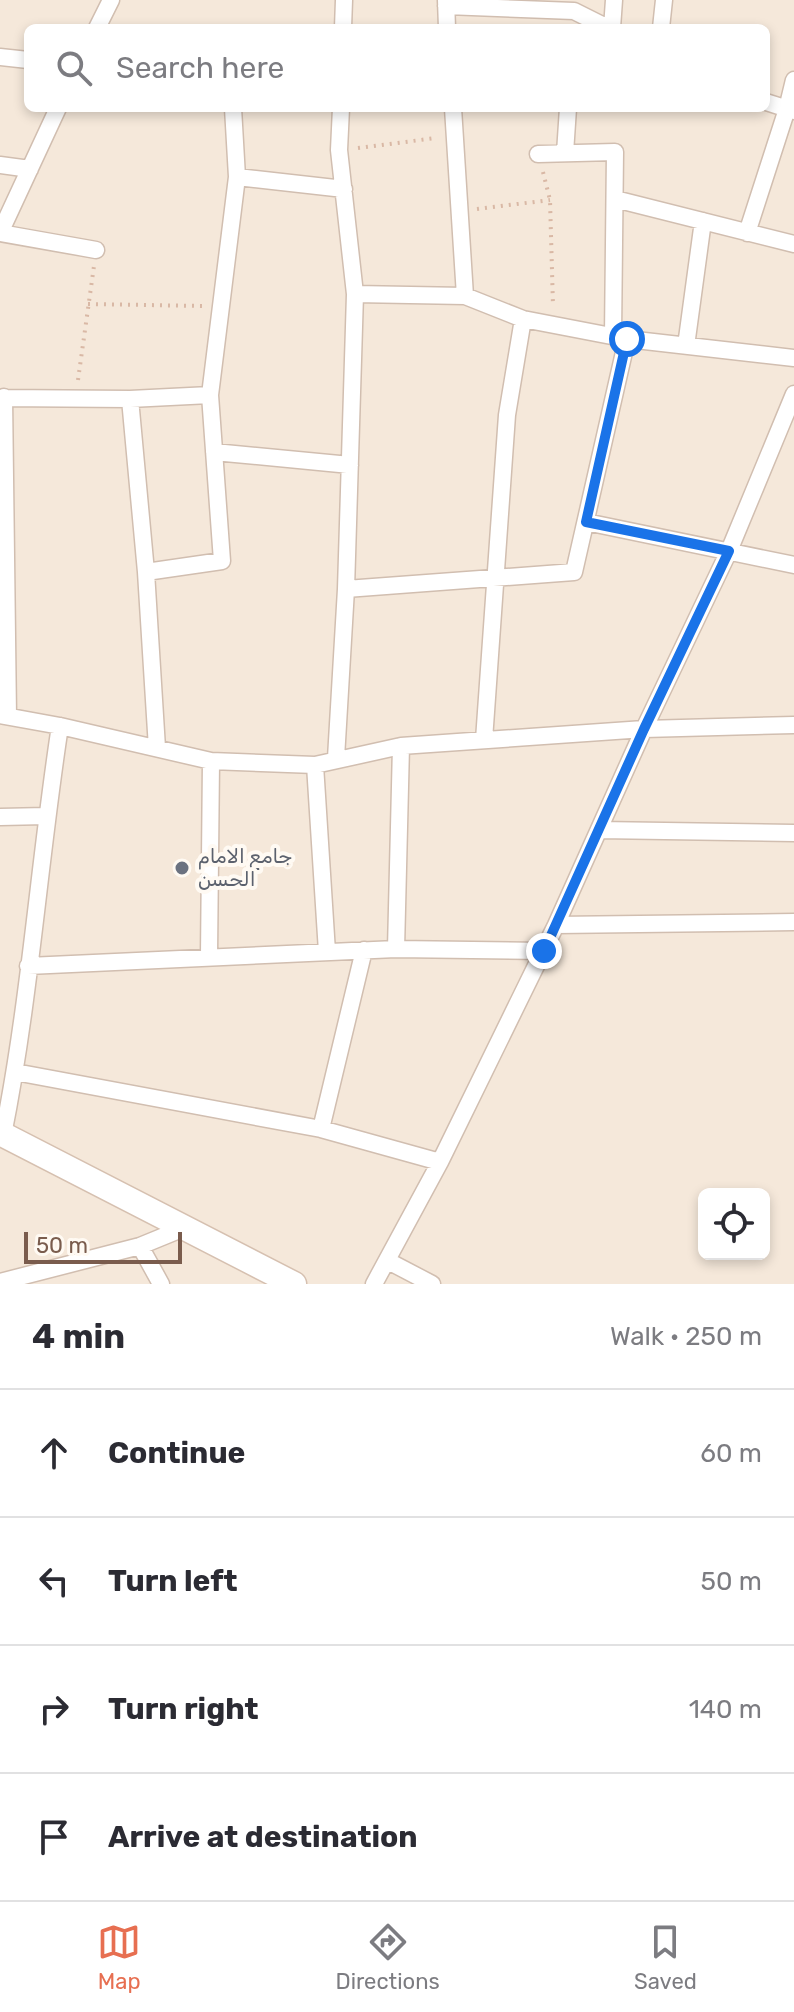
<!DOCTYPE html>
<meta charset="utf-8">
<style>
:root{--surface:#fff;--page:#f7f7f7;--text:#2b2b33;--muted:#7c7c81;--line:#e1e1e2;--accent:#e76f51}
body{margin:0;font-family:Rubik,"Noto Naskh Arabic",sans-serif;background:var(--page);color:var(--text)}
.controls{position:absolute;right:24px;bottom:24px;display:grid;overflow:hidden;border-radius:12px;box-shadow:0 4px 12px #0003}
.controls button{width:72px;height:72px;display:grid;place-items:center;padding:0;border:0;border-bottom:2px solid var(--line);background:var(--surface);color:var(--text);font:40px sans-serif}
.scale{position:absolute;left:24px;bottom:20px;width:158px;box-sizing:border-box;padding-left:8px;border:4px solid #7a5c4d;border-top:0;font-size:22px;line-height:28px;white-space:nowrap;color:#7a5c4d;-webkit-text-stroke:6px #fffaf3;paint-order:stroke}
.stop{position:absolute;width:24px;height:24px;margin:-18px;border:6px solid #1a73e8;border-radius:50%;background:#fff}
.stop.end{background:#1a73e8;border-color:#fff;box-shadow:0 2px 8px #0008}
.list{margin:0;padding:0;list-style:none}
h2{display:flex;justify-content:space-between;align-items:center;height:104px;margin:0;padding:0 32px;font-size:34px}
h2 small{font-size:26px;font-weight:400;color:var(--muted)}
.list li{display:grid;grid-template-columns:52px 1fr auto;gap:24px;align-items:center;box-sizing:border-box;height:128px;padding:0 32px;border-top:2px solid var(--line)}
.list b{display:block;font-size:30px;white-space:nowrap}
.list em{font-size:26px;font-style:normal;color:var(--muted)}
.icon{flex:none;width:44px;height:44px;fill:none;stroke:currentColor;stroke-width:2;stroke-linecap:round;stroke-linejoin:round}
.map{position:relative;flex:none;width:794px;height:1284px;overflow:hidden}
.search{position:absolute;background:var(--surface);box-shadow:0 4px 12px #0003;left:24px;right:24px;top:24px;height:88px;display:flex;align-items:center;gap:20px;box-sizing:border-box;padding:0 28px;border-radius:12px;color:var(--muted);font-size:30px}
.sheet{height:616px;background:var(--surface)}
nav{display:flex;justify-content:space-around;align-items:center;box-sizing:border-box;height:112px;border-top:2px solid var(--line);background:var(--surface);font-size:22px;color:var(--muted)}
nav a{display:grid;justify-items:center;gap:4px}
nav .on{color:var(--accent)}
.map>svg:first-child{display:block}
.residential{fill:#f5e8da;fill-rule:evenodd}
.lines{fill:none;stroke-linecap:round;stroke-linejoin:round}
.street-casing{stroke:#d1beb0;stroke-width:19}
.secondary-casing{stroke:#d6c0b0;stroke-width:27}
.path{stroke:#d9b8a5;stroke-width:4;stroke-dasharray:2 6;stroke-linecap:butt}
.street{stroke:#fff;stroke-width:16}
.secondary{stroke:#fff;stroke-width:24}
.route{stroke:#1a73e8;stroke-width:10}
.worship-dot{fill:#6b7280;stroke:#fffaf3;stroke-width:3}
.labels{text-anchor:middle;dominant-baseline:central;stroke-width:8;stroke-linejoin:round;paint-order:stroke}
.worship-label{font-size:20px;fill:#5b616d;stroke:#fffaf3;text-anchor:start}
</style>
<div class="map">
<svg width="794" height="1284" viewBox="0 0 794 1284">
<rect width="100%" height="100%" fill="#fdf6ec"/>
<path class="residential" d="M0,0H794V1284H0ZM28,28H766V108H28ZM704,1194H764V1254H704Z"/>
<g class="lines">
<defs>
<path id="street" d="M446,0L447,28
M446,6L574,11L608,28
M97,28L111,0
M343,28L344,0
M612,28L614,0
M661,28L664,0
M0,57L28,60
M766,102L794,111
M453,108L465,296
M565,153L568,108
M538,154L615,152L613,336
M0,165L30,169
M237,177L344,189
M615,199L794,244
M0,233L58,108
M0,233L96,250
M747,233L787,109L794,80
M355,294L465,296L523,319L627,339L794,358
M686,346L703,221
M4,397L8,716
M0,398L130,399L210,395
M130,399L146,572L157,748
M214,452L350,465
M586,522L794,565
M146,572L222,561L210,395L237,177L233,108
M346,589L574,572L627,339
M0,715L60,726L211,761L315,765L401,746L644,729L794,725
M484,740L507,415L523,319
M336,758L346,589L355,294L339,150L341,108
M315,765L327,952
M0,817L46,816
M599,830L794,833
M556,925L794,922
M396,949L401,746
M209,956L211,761
M28,966L396,949L544,951
M15,1072L321,1129L440,1162
M321,1129L364,950
M3,1135C30,1000 39,862 60,726
M140,1246L161,1284
M388,1261L432,1284
M0,1282L140,1246L184,1228
M374,1284L440,1162L556,925L644,729L729,551L794,394"/>
<path id="secondary" d="M0,1133L294,1284"/>
</defs>
<use href="#street" class="street-casing"/>
<use href="#secondary" class="secondary-casing"/>
<path class="path" d="M358,148L436,138
M543,172L550,200L553,306
M477,209L550,200
M88,304L203,306
M78,380L94,266"/>
<use href="#street" class="street"/>
<use href="#secondary" class="secondary"/>
</g>
<g class="lines">
<path class="route" d="M544,951L644,729L729,551L586,522L627,339"/>
</g>
<circle class="worship-dot" cx="182" cy="868" r="8"/>
<g class="labels">
<g class="worship-label">
<text x="198" y="856">جامع الامام<tspan x="198" dy="23">الحسن</tspan></text>
</g>
</g>
</svg>
<div class="controls">
<button><svg class="icon" aria-label="locate" viewBox="0 0 24 24"><circle cx="12" cy="12" r="6"/><path d="M12 2v4M12 18v4M2 12h4M18 12h4"/></svg></button>
</div>
<div class="scale">50 m</div>
<div class="stop" style="left:627px;top:339px"></div>
<div class="stop end" style="left:544px;top:951px"></div>
<div class="search"><svg class="icon" aria-label="search" viewBox="0 0 24 24"><circle cx="10" cy="10" r="6"/><path d="M15 15l6 6"/></svg>Search here</div>
</div>
<section class="sheet">
<h2>4 min<small>Walk · 250 m</small></h2>
<ul class="list">
<li><svg class="icon" aria-label="ahead" viewBox="0 0 24 24"><path d="M12 20V5M6 11l6-6 6 6"/></svg><div><b>Continue</b></div><em>60 m</em></li>
<li><svg class="icon" aria-label="left" viewBox="0 0 24 24"><path d="M17 20v-9H6M10 6l-5 5 5 5"/></svg><div><b>Turn left</b></div><em>50 m</em></li>
<li><svg class="icon" aria-label="right" viewBox="0 0 24 24"><path d="M7 20v-9h11M14 6l5 5-5 5"/></svg><div><b>Turn right</b></div><em>140 m</em></li>
<li><svg class="icon" aria-label="arrive" viewBox="0 0 24 24"><path d="M6 21V4h12l-3 4 3 4H6"/></svg><div><b>Arrive at destination</b></div></li>
</ul>
</section>
<nav>
<a class="on"><svg class="icon" aria-label="map" viewBox="0 0 24 24"><path d="M3 6l6-2 6 2 6-2v14l-6 2-6-2-6 2zM9 4v14M15 6v14"/></svg>Map</a>
<a><svg class="icon" aria-label="directions" viewBox="0 0 24 24"><path d="M12 3l9 9-9 9-9-9zM9 14v-3h6M13 9l2 2-2 2"/></svg>Directions</a>
<a><svg class="icon" aria-label="saved" viewBox="0 0 24 24"><path d="M7 4h10v16l-5-4-5 4z"/></svg>Saved</a>
</nav>
